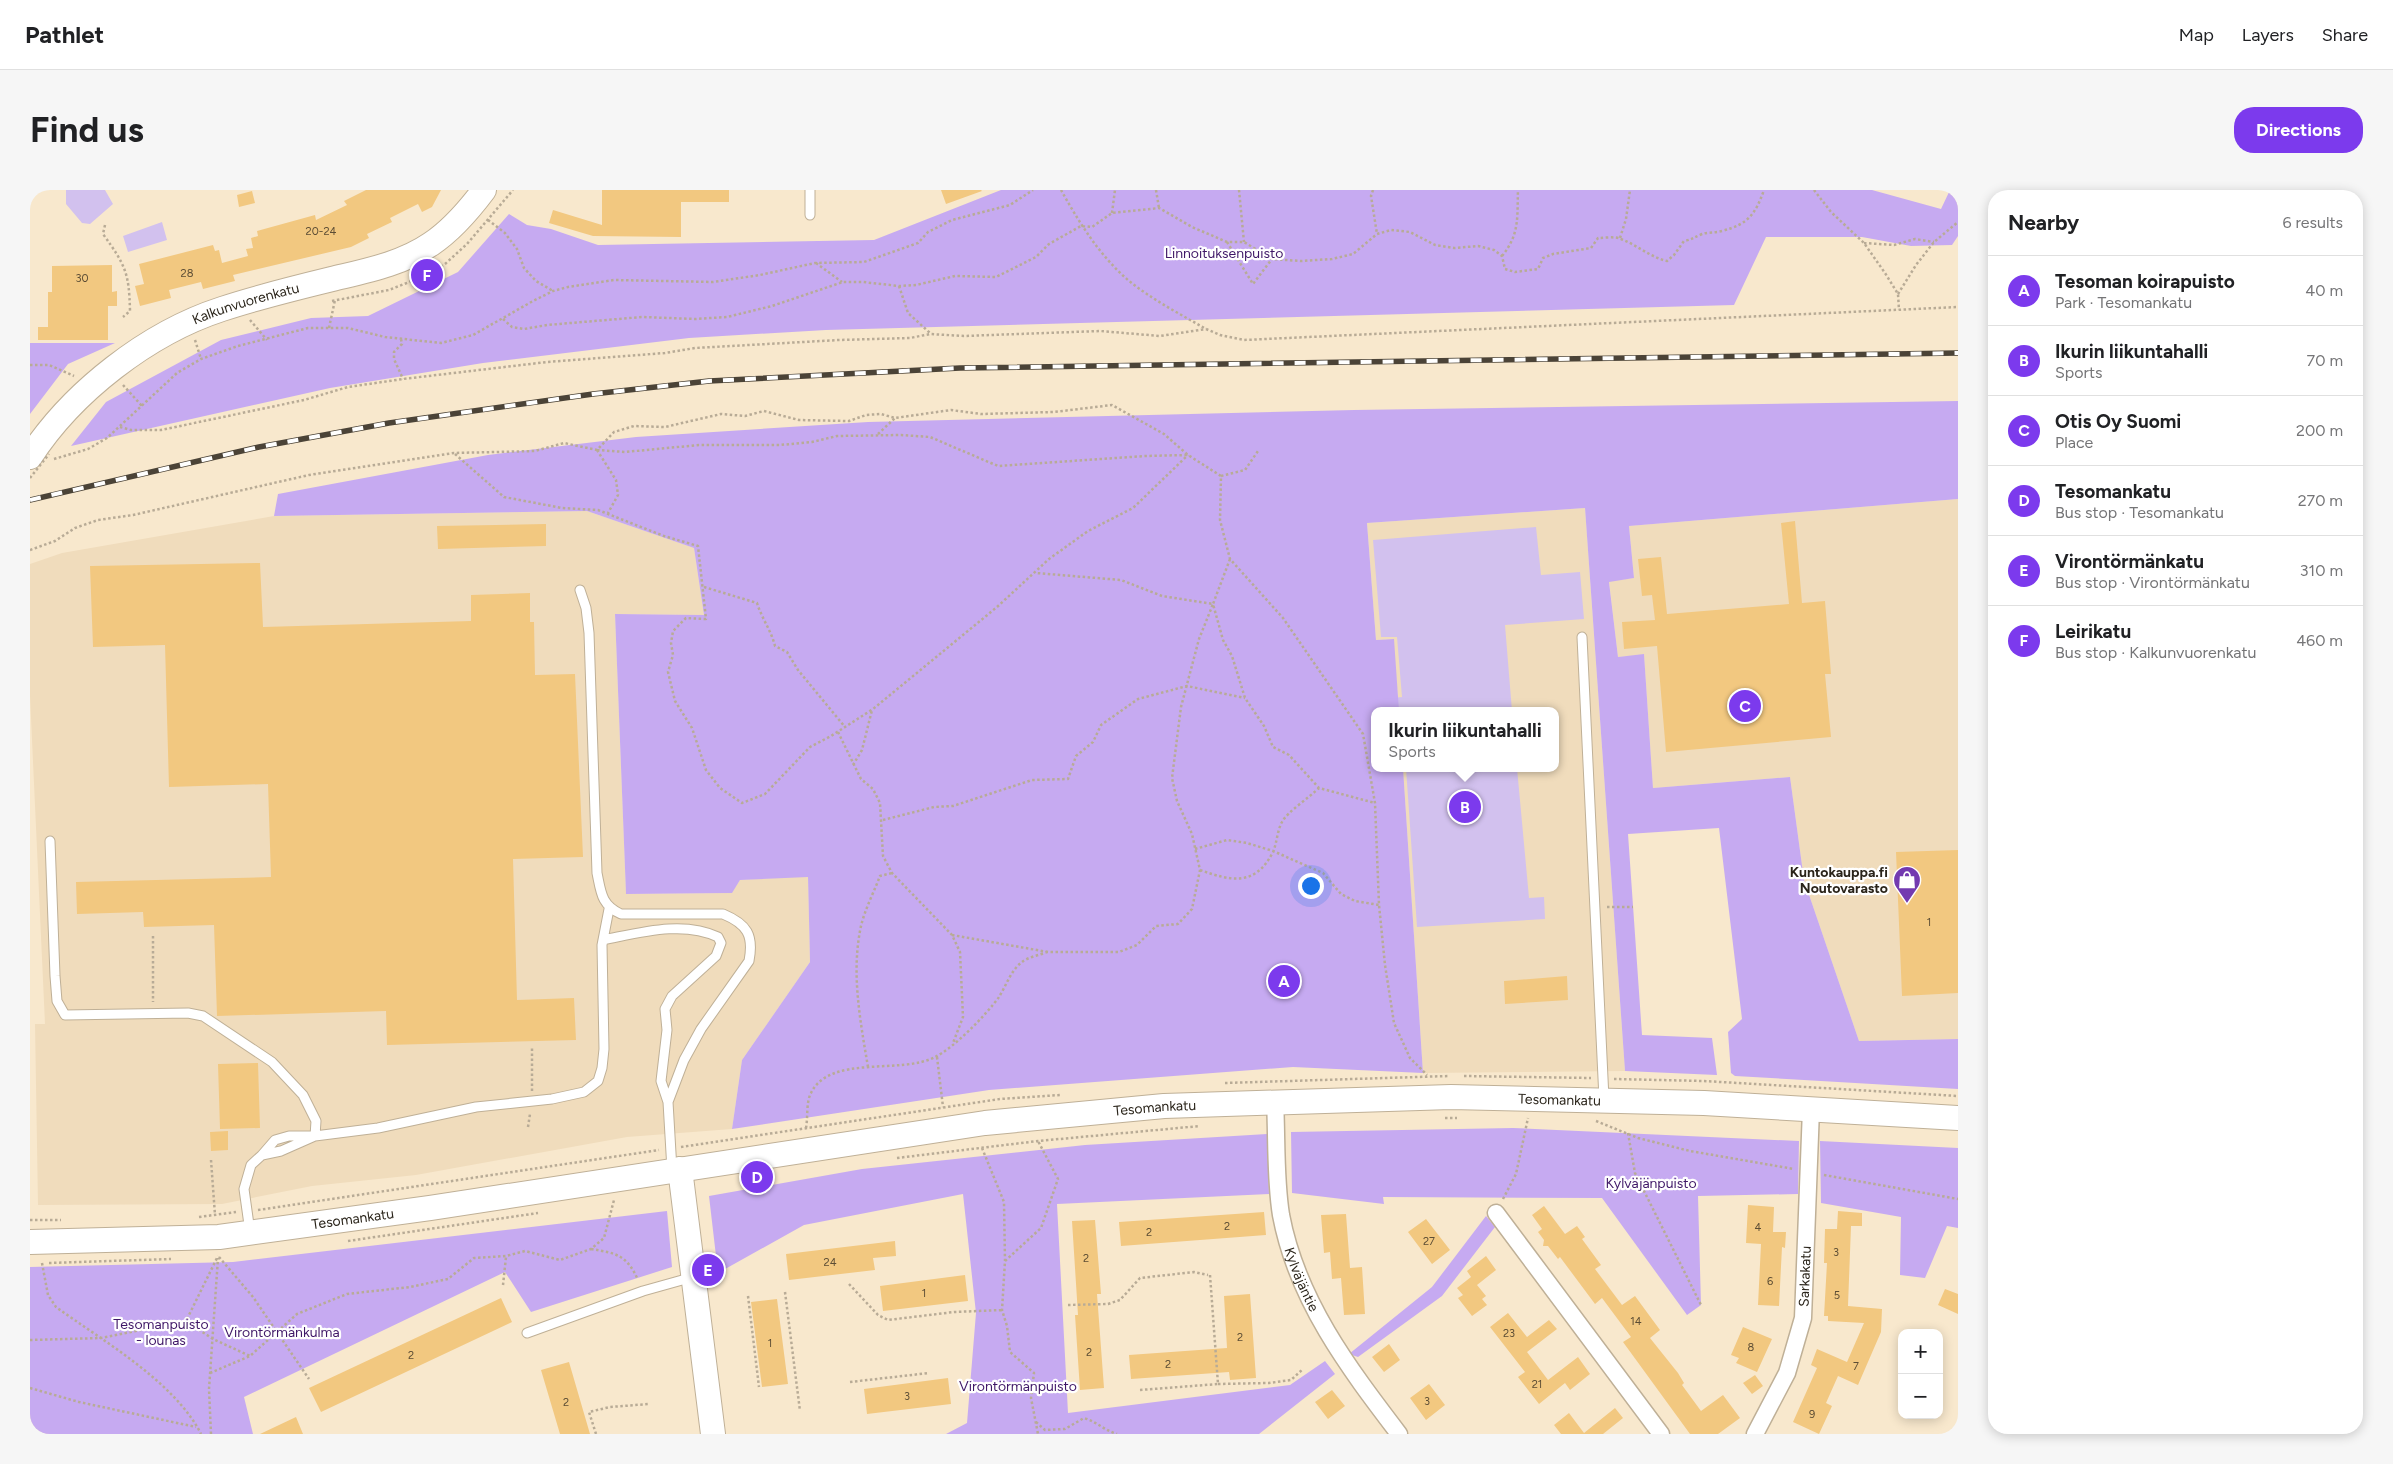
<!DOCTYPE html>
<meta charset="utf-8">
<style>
:root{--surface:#fff;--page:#f6f6f6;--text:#202124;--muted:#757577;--line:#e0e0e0;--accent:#7c3aed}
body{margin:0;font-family:Figtree,sans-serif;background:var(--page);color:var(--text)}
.controls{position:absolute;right:15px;bottom:15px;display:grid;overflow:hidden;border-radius:10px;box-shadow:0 2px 12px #0003}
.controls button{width:45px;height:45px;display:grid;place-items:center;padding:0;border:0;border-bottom:1px solid var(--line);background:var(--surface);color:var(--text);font:25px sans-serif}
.you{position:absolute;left:1280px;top:695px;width:18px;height:18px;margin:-12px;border:4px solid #fff;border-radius:50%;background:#1a73e8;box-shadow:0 0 0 8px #1a73e833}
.badge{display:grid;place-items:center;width:32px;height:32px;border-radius:50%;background:var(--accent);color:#fff;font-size:16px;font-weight:700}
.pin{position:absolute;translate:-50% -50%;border:2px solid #fff;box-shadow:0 1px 5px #0006}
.popup{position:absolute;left:1341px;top:517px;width:188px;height:65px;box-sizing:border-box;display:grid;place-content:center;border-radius:10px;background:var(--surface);filter:drop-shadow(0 1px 4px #0005);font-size:16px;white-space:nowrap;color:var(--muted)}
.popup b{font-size:19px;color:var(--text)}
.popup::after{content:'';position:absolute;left:50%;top:100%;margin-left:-10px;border:10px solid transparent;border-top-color:var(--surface)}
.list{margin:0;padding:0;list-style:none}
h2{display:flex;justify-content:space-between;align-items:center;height:65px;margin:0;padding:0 20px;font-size:21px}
h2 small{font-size:16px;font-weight:400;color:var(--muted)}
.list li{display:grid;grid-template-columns:32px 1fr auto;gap:15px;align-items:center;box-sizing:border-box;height:70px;padding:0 20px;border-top:1px solid var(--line)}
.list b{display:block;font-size:19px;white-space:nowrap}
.list p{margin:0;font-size:16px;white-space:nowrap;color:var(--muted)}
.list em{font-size:16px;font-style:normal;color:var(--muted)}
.map{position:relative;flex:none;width:1928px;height:1244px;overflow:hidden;border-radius:20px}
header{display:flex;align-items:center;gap:30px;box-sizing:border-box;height:70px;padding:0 25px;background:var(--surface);border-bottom:1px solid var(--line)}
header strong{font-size:24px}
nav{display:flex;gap:28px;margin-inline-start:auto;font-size:18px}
.intro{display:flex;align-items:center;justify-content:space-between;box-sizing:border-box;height:120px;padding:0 30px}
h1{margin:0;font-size:35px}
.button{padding:12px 22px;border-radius:20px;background:var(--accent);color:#fff;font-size:18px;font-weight:700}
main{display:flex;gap:30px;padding:0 30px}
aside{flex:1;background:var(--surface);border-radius:20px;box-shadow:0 2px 12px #0003}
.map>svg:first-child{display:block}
.built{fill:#f0dcbc}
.green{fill:#d2c1ee}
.forest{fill:#c6aaf1}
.building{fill:#f2c880}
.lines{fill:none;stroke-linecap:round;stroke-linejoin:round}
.lane-casing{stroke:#bfb097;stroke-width:11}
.street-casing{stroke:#bfb097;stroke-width:19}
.secondary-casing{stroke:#bfb097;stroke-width:26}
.path{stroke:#b8ab96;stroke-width:2.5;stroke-dasharray:2.5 2.5;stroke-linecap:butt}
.lane{stroke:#fff;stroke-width:9}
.street{stroke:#fff;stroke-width:16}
.secondary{stroke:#fff;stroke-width:24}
.rail-casing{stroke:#4b4337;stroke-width:5.5}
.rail{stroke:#fff;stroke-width:4;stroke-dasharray:11;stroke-linecap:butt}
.path-bridge{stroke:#b8ab96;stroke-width:2.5;stroke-dasharray:2.5 2.5;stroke-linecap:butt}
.labels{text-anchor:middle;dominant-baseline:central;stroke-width:4.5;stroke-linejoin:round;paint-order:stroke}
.number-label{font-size:11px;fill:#5c4d34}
.park-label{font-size:14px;fill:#3f1767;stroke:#fff}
.street-label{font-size:14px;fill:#2a241a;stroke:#fff}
.poi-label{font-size:14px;font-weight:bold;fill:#2a241a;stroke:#fff;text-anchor:end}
</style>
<header>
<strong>Pathlet</strong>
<nav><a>Map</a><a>Layers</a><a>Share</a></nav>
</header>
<div class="intro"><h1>Find us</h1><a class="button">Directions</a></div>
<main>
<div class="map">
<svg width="1928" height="1244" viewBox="0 0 1928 1244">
<rect width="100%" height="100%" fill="#f8e8cd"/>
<path class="built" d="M1928,309V849L1829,851L1774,690L1760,587L1623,598L1614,465L1588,467L1579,391L1604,388L1599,336Z
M1555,318L1595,881L1393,883L1373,578H1525V521H1369L1363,449L1346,450L1337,333Z
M557,321L664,358L674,425L585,424L596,704L701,703L710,690L778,686L780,772L712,870L702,939L597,947L386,985L282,996L192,1014L8,1015L5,834H15L0,506V374L32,363L244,326Z"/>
<path class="green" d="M36,0H75L83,14L60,34L52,33L36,14Z
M132,32L137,50L98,62L93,46Z
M1506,337L1511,385L1550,382L1554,429L1475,435L1482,521H1355L1354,509L1372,507L1367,447H1351L1343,350Z
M1376,578H1487L1499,708L1514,707L1515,729L1387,737Z"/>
<path class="forest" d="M971,0H1842L1911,19L1920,0H1928V46L1922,55L1881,56L1832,47H1736L1704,115L796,140L659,148L453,173L300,198L41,256L76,212L191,150L281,128L338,126L428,82L479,24L497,35L521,39L568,55L844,50Z
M0,153H85L38,174L0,224Z
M1928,211V309L1599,336L1604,388L1579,392L1588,467L1614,464L1623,598L1760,587L1774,690L1829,851L1928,849V899L1705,886L1701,883L1698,842L1712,829L1689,638L1598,644L1612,845L1682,848L1687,885L1595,881L1555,318L1337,333L1346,450L1364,449L1369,521H1345V578H1373L1393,883L1263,877L959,900L702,939L712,870L780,772L778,687L710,690L702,703L596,704L585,424L674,425L664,358L557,321L244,326L248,304L458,265L606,247L838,232L1324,220Z
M1483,938L1769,951L1768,1004L1668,1006L1671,1115L1657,1125L1572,1008L1353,1007L1354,1014L1262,1003L1261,942Z
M1237,944L1239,1004L1027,1014L1038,1223L1260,1195L1295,1171L1305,1184L1229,1244H916L937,1233L946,1123L933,1004L774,1035L688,1083L679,1006L832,979L1055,955Z
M1790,951L1928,958V1038L1917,1036L1895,1088L1870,1085L1871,1027L1791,1013Z
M637,1021L642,1077L501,1122L475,1082L214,1207L223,1244H0V1077L203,1072Z
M1456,1026L1465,1037L1412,1106L1328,1167L1319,1164L1402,1097Z"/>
<path class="building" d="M336,0H411L402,17L392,22L388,14L360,28L362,32L337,44L339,48L321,57L203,85L205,91L173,99L171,92L139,100L141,108L110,116L105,96L114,94L109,74L183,55L185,61L189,60L192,73L218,66L216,59L223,58L221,48L228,46L227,41L285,25L286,30L317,15L314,11Z
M572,0H699V12H651V47L563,46L519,33L523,20L572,35Z
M911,0H951L952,1L916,14Z
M222,1L225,13L209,17L207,5Z
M82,75V102L87,101V116H78V150H8V137H18V102H22V76Z
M1765,331L1772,413L1795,411L1801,484H1795L1801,547L1636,562L1627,456L1594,459L1592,432L1625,430L1622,405L1612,406L1608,369L1631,367L1637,424L1759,414L1751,333Z
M516,334V356L408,359L407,336Z
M230,373L233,437L441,431V405L500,403V432H504L505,485L545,484L553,667L483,669L487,810L544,808L546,850L357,855L356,821L187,826L184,735L114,737L113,722L47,724L46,692L241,687L238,594L139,597L135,455L63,457L60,376Z
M1928,660V803L1872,806L1866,662Z
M1537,786L1538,810L1475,814L1474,791Z
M228,873L230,938L190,939L188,874Z
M198,941V960L181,961L180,942Z
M1718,1015L1744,1017L1743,1042H1756L1755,1058L1752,1057L1749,1116L1728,1115L1731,1054L1716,1053Z
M1514,1016L1535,1044L1547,1036L1555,1047L1552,1049L1571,1075L1565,1079L1592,1115L1605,1106L1630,1140L1620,1148L1648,1183L1654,1193L1652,1195L1671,1221L1693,1205L1710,1228L1688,1244H1660L1593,1152L1601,1147L1572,1108L1565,1114L1530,1067L1528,1069L1518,1056H1513L1514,1050L1508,1042L1512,1039L1502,1025Z
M1808,1021L1832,1023V1036H1821L1818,1116L1852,1119L1851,1142L1828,1195L1808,1186L1796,1213L1802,1216L1789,1244L1763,1232L1787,1178L1781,1175L1787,1159L1817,1172L1834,1133L1798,1131V1126H1794L1797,1073H1794L1795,1039H1807Z
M1234,1022L1236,1045L1091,1056L1089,1032Z
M1316,1024L1320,1078L1332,1077L1335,1124L1314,1125L1311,1088L1302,1089L1300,1062L1294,1063L1291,1025Z
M1396,1029L1420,1060L1402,1074L1378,1042Z
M1065,1030L1071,1104H1067L1074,1198L1050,1200L1045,1125H1048L1042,1031Z
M865,1051L866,1066L843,1068L845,1080L759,1090L756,1064Z
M1456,1066L1466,1080L1447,1095L1456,1106L1452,1109L1457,1115L1442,1126L1428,1108L1433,1105L1427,1098L1441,1087L1437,1081Z
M935,1085L938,1111L853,1121L850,1096Z
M1915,1099L1928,1104V1124L1908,1115Z
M1220,1104L1226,1188L1200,1190L1199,1182L1101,1189L1099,1165L1197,1158L1194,1106Z
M471,1108L482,1132L291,1222L279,1198Z
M747,1109L758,1194L732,1197L721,1112Z
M1478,1123L1497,1147L1519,1130L1527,1139L1497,1162L1518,1190L1548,1167L1560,1184L1540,1200L1535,1193L1509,1214L1488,1187L1495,1182L1460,1137Z
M1713,1137L1742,1149L1727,1182L1706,1173L1709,1168L1701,1165Z
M1359,1154L1370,1170L1354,1182L1342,1167Z
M539,1172L560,1244H530L511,1180Z
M1725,1185L1733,1196L1722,1204L1713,1193Z
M918,1188L921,1214L837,1224L834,1199Z
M1399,1194L1415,1215L1396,1230L1380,1208Z
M1302,1200L1315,1216L1298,1229L1285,1212Z
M1585,1218L1593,1228L1573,1244H1531L1524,1235L1539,1223L1554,1243Z
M266,1227L273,1244H230Z"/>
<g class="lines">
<defs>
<path id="lane" d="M780,0V25
M550,400L556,418L559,443L567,683C571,702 571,715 591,724H693C717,734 724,745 719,771L671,839L654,870L638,912
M1552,447L1574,909
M20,651L25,786L27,811L35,825L158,823L173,826L242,872L273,905L286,931L285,946H259L245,950L232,965
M573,750C609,743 653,730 688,747L691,753L686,766L642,806L635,819L637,840L631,891L638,912L642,980
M220,1042L214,999L221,975L232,965L251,961L285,946L348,938L446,917L522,909L554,902L568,891L572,878L574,859L572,755L579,719
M497,1143L613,1101L663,1087"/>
<g id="street">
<path id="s1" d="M1245,911C1247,949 1245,988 1251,1025C1267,1110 1318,1177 1369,1244"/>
<path d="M1466,1023L1631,1244"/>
<path id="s2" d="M1725,1244L1757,1183L1773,1128L1781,919"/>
</g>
<g id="secondary">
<path id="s3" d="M0,267C42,202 118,143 192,119C228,107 265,98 302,89C335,81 372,74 401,54C422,40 439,20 454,0"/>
<path d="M650,979L683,1244"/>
<path id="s4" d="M0,1052L189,1047L400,1018L955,933L1134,916L1421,907L1674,913L1928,928"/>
</g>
</defs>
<use href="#lane" class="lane-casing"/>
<use href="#street" class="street-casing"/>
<use href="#secondary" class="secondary-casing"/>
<path class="path" d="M1031,0C1049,32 1069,65 1098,90C1121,109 1150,124 1176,139L1190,145L1214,150L1928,117
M1126,0L1129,18
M1209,0L1214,52
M1343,0L1341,6L1347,44
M1784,0L1801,22L1834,53L1855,83L1868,104L1869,120
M1082,23L1085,0
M458,30L475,43L487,59L494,78L506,91L523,101
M75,35L73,44C96,76 99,83 100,121L93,127
M1590,48L1596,29L1600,0
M1197,52L1223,94L1242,69
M1834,53L1864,55L1885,49L1904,52
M1472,66C1490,44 1487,27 1488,0
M786,73L812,92
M869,96L878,123L900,143
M1868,104L1886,75L1904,52L1928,32
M302,111L359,100L397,85L415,74L437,54L483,0
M473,129L482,137L494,139L517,135L612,127L665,129L697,127L742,116L813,92H833L869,96L886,95L925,86L966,87L1006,67L1019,54L1051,36L1062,37L1082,23L1129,18L1162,37L1197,52H1214L1242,69L1271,71L1302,69L1323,64L1347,44L1361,40L1380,42L1405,55L1424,58L1448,56L1464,60L1472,66L1475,79L1485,82L1508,79L1513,68L1523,64L1561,58L1568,48C1575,48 1585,46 1591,49C1607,55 1620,67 1637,71L1644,65L1654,51C1661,50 1665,47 1672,44C1678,42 1685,43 1692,41C1718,34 1725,25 1734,0
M220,130L237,150
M299,138L305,110
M371,149L372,154L364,162V169L373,189
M165,150L171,169
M0,175H19L44,186
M93,195L112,216
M90,237L101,240H131L274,210L318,197L373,189L517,172L635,163L665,158L809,150L880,148L900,144L934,146L1070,141L1130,146L1176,139
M848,244L865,228
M567,260L595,262L669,255H750L782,252L807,246L871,245L900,247L968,276L1115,266L1158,265
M567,260L586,290L588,305L578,323
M425,264L474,307L532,318L568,320L634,346L668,356L676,429L656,428L643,441L641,453L643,465L638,482L645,511L662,538L676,580L690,598L712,613L735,604L780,557L801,546L843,519L967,417L1019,369L1058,341L1103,318L1158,265
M24,269L58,259L77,248L147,183L171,169L208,156L278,138H318L355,147L411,153L443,145L503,111L523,101L538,97L584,90L683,92L730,85L785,73L834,72L888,53L898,42L922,30L980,15L1003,0
M1191,286L1215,280L1228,261
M0,360L25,351L45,338L68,330L103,325L279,285L424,263L505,261L534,253L567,260L584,242L604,236L635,237L691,224L715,226L734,221L769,230L819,231L836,225L851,224L865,228L921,220L951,224L1024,222L1082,215L1134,244L1158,265L1191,286L1190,330L1200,369L1253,428L1333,544L1345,613L1349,715L1355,775L1364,833L1380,868L1397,885
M1200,369L1183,414L1193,450L1202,466L1215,508L1234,536L1243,557L1259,565L1289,598L1345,613
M674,397L727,413C732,429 741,440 745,456L757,462L768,480L815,537
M808,542L831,589L843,599L850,613L853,666L862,683L922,745L930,762L933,827L923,853
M823,575L832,560L842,520
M853,630L904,617L923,616L1002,590L1038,589L1046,566L1063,552L1071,535L1108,509L1157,496L1215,508
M1165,659L1197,650L1217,653L1243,661L1293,683L1311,704L1325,711L1349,715
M1170,680C1201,691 1225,697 1243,662C1247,653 1247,641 1252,632C1257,622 1280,607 1289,598
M1577,717H1603
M922,745L1018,762H1089L1107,755L1126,736L1148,734L1162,719L1170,680L1162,644L1147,611L1142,588L1151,517L1169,449L1183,414L1132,406L1091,390L1006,383
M123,746V812
M907,867L913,917
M838,877C830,830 821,782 831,736C835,719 844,702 850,686L862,683
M1434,886L1561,888
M1584,889L1674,891L1928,906
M1195,893L1419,886
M502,901V857
M1415,928H1427
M1566,931L1608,948L1660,961L1764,979
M498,937L500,924
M776,938C778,928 776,912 781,903C800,864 871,885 905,867C924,858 956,825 969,807C976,796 981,780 992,772C998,767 1010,765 1017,762
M1598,943L1605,983L1671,1115
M651,957L970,909L1030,905
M952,958L974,1012L975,1071L972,1120L977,1136L980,1162L1004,1183L1001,1208L1008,1244
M867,968L1008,951L1170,936
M181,970L185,1025
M1794,985L1928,1009
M1473,1009L1486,984L1498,928
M228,1020L629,960
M169,1027L206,1022
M0,1030H31
M318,1051L508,1023
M561,1059C586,1063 597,1065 608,1090
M189,1067L223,1107L279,1189
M975,1071L1011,1038L1028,989L1008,951
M12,1073L18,1105L26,1117C73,1151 145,1192 171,1244
M19,1073L141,1069
M819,1094L848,1125L858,1130L924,1122L972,1120
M473,1095L476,1067
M755,1102L770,1221
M718,1106L729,1197
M1038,1115L1078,1114L1090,1110L1110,1088L1164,1082L1178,1085
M156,1131L183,1149L220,1166
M0,1150L71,1148L156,1131L188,1066
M180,1183L220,1166L267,1124L317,1104L380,1097L418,1089L444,1068L476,1066L495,1061L530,1070L561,1059L574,1048L584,1010
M820,1192L899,1183
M1188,1194L1239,1193L1261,1190L1273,1179
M0,1198L49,1212L166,1237
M1110,1200L1188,1194L1180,1085
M1006,1232L1015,1240L1035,1239L1054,1228C1067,1232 1074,1240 1087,1244
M181,1244L179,1199L188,1068
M566,1244L559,1222L580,1217L619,1214"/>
<use href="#lane" class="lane"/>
<use href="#street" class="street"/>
<use href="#secondary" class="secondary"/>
<defs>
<path id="rail" d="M0,310L229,257L359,233L563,204L679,191L930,178L1928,163"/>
</defs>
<use href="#rail" class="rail-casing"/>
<use href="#rail" class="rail"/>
<path class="path-bridge" d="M0,288L19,264"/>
</g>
<defs>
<symbol id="shop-pin" viewBox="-11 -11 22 30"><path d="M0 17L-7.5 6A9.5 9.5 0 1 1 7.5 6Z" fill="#733ab0" stroke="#fff"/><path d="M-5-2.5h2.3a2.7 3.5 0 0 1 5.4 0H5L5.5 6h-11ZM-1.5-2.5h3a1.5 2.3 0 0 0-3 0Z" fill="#fff"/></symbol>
</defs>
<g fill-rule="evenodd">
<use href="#shop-pin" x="1861" y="674" width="32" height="43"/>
</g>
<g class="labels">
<g class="number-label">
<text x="291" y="41">20-24</text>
<text x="157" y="83">28</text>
<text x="52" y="88">30</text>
<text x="1899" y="732">1</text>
<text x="1197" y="1036">2</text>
<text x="1728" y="1037">4</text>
<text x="1119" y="1042">2</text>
<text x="1399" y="1051">27</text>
<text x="1806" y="1062">3</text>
<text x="1056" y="1068">2</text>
<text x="800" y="1072">24</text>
<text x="1740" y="1091">6</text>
<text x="894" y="1103">1</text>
<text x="1807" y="1105">5</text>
<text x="1606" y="1131">14</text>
<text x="1479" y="1143">23</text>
<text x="1210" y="1147">2</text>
<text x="740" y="1153">1</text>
<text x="1721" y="1157">8</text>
<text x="1059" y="1162">2</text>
<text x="381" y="1165">2</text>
<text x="1138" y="1174">2</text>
<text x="1826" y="1176">7</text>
<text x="1507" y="1194">21</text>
<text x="877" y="1206">3</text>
<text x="1397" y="1211">3</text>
<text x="536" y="1212">2</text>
<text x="1782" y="1224">9</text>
</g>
<g class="park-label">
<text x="1194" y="63">Linnoituksenpuisto</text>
<text x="1621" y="993">Kylväjänpuisto</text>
<text x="131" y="1134">Tesomanpuisto<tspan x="131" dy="16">- lounas</tspan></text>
<text x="252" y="1142">Virontörmänkulma</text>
<text x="988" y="1196">Virontörmänpuisto</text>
</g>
<g class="street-label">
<text stroke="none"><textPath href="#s3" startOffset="271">Kalkunvuorenkatu</textPath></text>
<text stroke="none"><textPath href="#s4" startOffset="1539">Tesomankatu</textPath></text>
<text stroke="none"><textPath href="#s4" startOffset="1134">Tesomankatu</textPath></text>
<text stroke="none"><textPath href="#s4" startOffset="324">Tesomankatu</textPath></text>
<text stroke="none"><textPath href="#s2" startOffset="168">Sarkakatu</textPath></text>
<text stroke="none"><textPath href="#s1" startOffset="182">Kylväjäntie</textPath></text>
</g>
<g class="poi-label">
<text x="1858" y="682">Kuntokauppa.fi<tspan x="1858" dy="16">Noutovarasto</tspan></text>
</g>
</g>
</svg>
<div class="controls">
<button>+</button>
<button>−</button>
</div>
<div class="you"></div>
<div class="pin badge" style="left:1254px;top:791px">A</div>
<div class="pin badge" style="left:1435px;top:617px">B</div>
<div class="popup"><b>Ikurin liikuntahalli</b>Sports</div>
<div class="pin badge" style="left:1715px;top:516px">C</div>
<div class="pin badge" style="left:727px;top:987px">D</div>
<div class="pin badge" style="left:678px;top:1080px">E</div>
<div class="pin badge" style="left:397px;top:85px">F</div>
</div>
<aside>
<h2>Nearby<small>6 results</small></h2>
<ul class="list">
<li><span class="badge">A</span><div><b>Tesoman koirapuisto</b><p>Park · Tesomankatu</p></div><em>40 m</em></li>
<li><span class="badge">B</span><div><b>Ikurin liikuntahalli</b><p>Sports</p></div><em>70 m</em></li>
<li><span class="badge">C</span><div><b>Otis Oy Suomi</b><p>Place</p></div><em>200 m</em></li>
<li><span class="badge">D</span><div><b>Tesomankatu</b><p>Bus stop · Tesomankatu</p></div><em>270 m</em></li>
<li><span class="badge">E</span><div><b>Virontörmänkatu</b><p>Bus stop · Virontörmänkatu</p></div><em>310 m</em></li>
<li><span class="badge">F</span><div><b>Leirikatu</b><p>Bus stop · Kalkunvuorenkatu</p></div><em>460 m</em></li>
</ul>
</aside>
</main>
